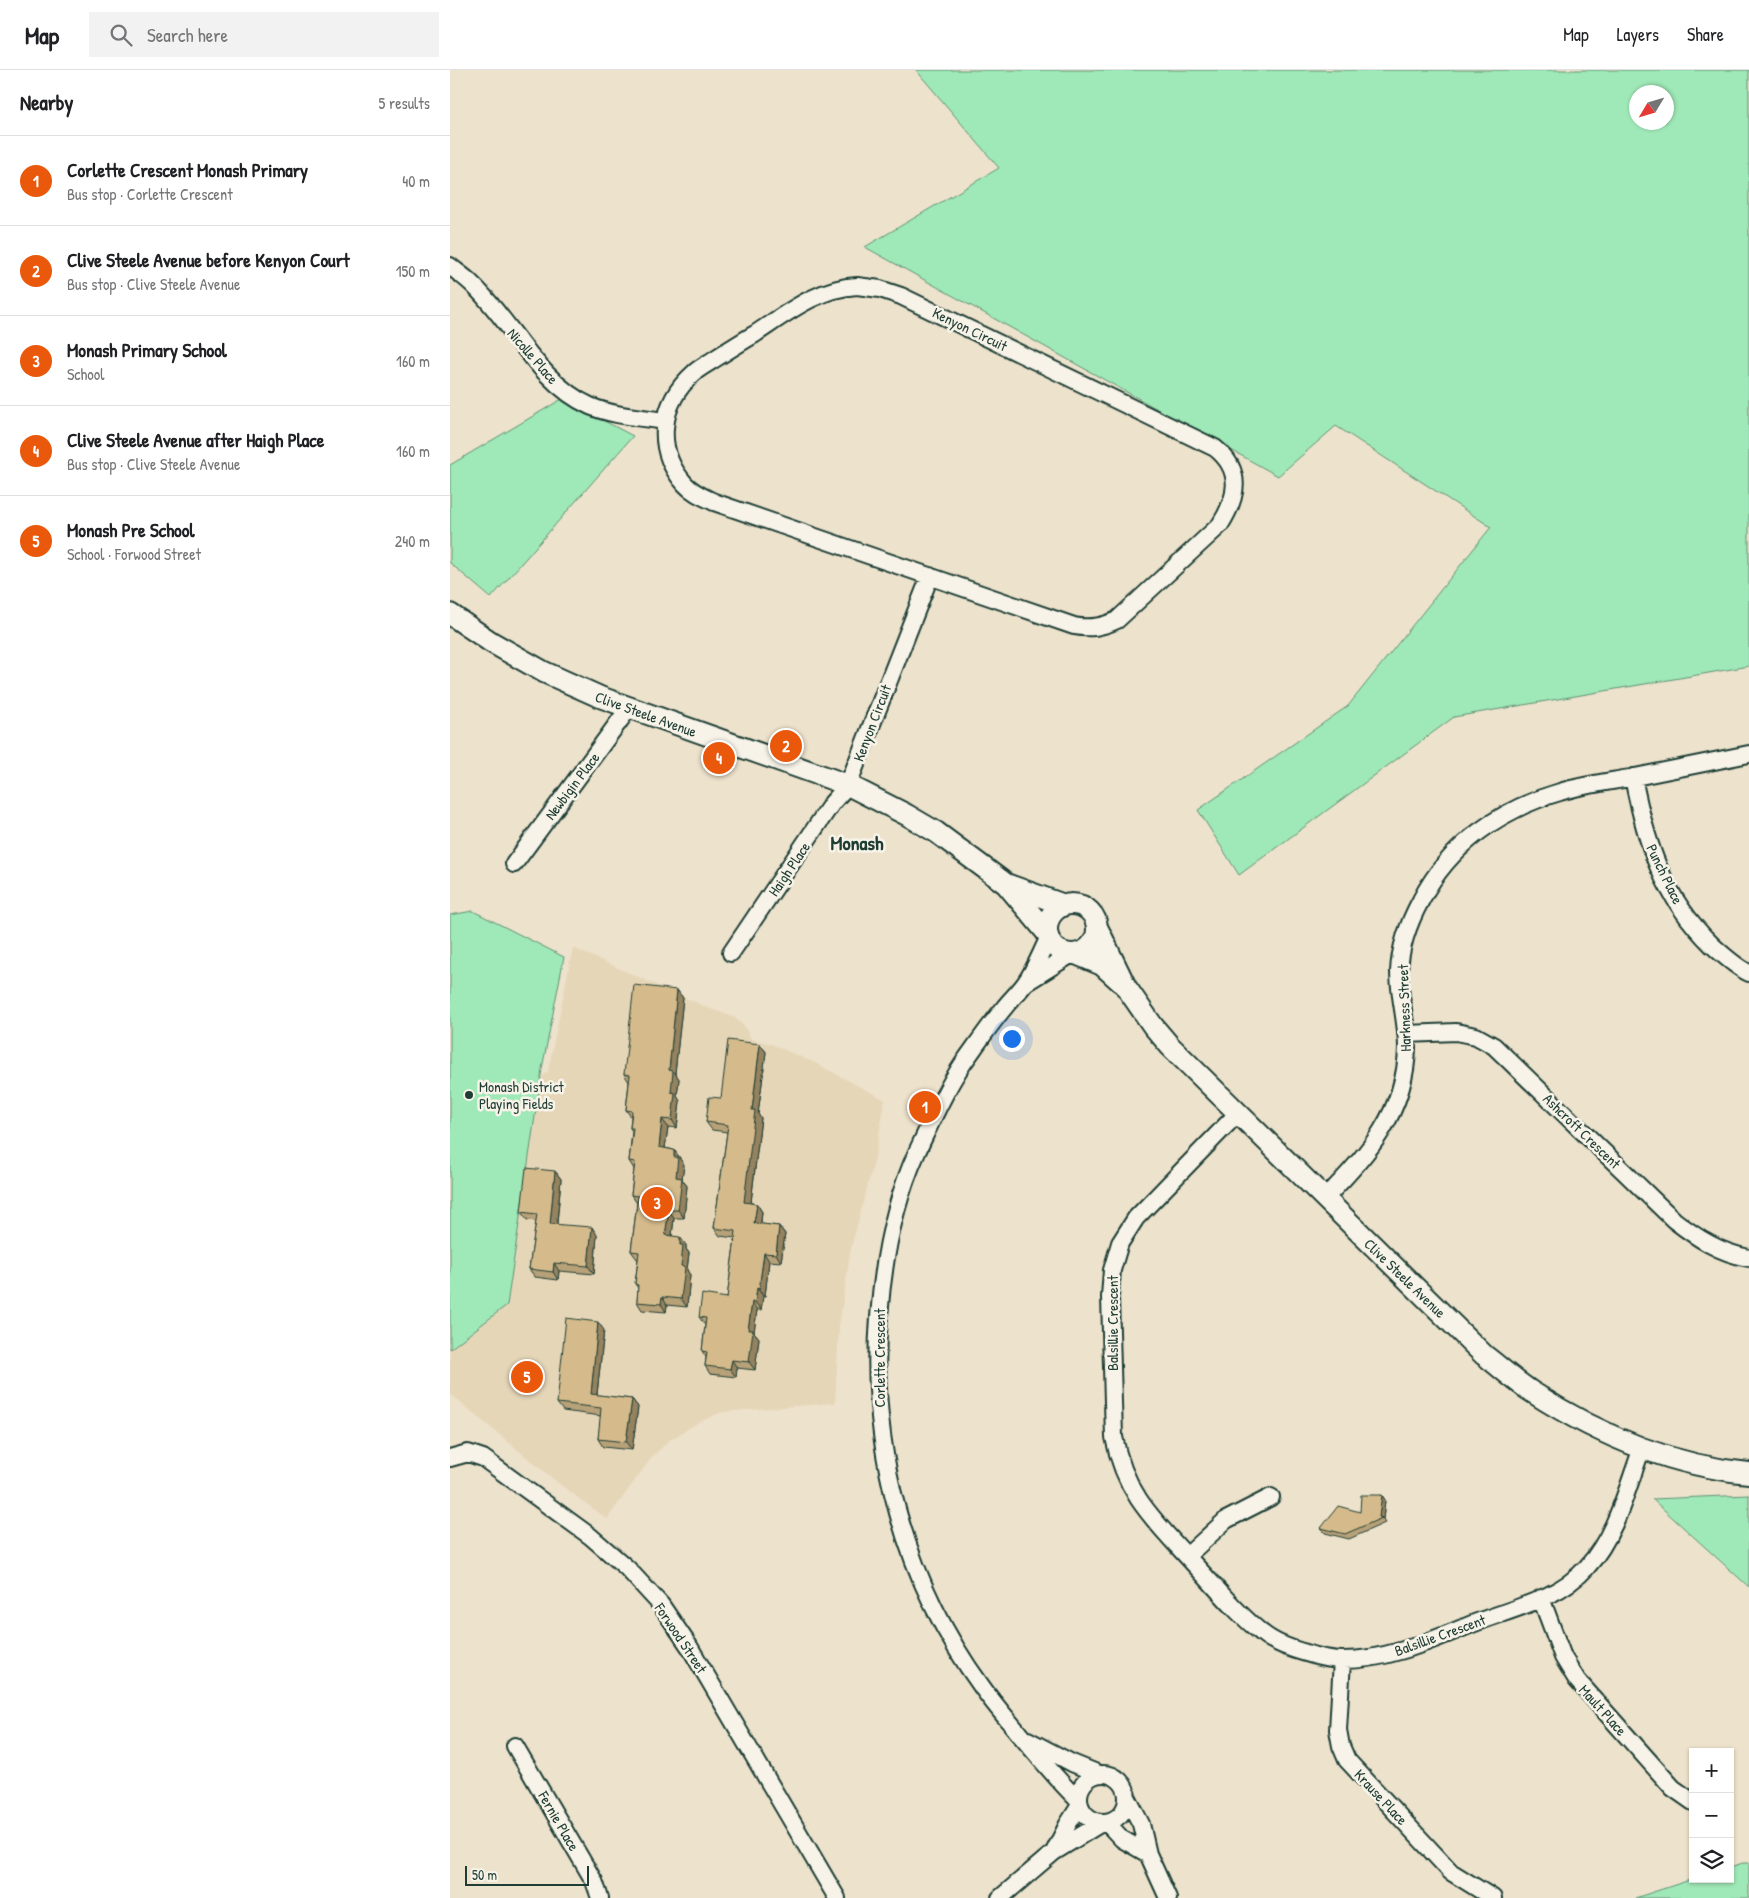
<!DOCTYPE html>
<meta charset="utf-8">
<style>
:root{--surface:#fff;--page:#f2f2f2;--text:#202124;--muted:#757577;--line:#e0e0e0;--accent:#ea580c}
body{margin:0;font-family:"Patrick Hand",sans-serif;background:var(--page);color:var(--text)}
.controls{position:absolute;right:15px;bottom:15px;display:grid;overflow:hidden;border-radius:0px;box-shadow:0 1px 4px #0004}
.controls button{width:45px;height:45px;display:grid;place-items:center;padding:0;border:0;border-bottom:1px solid var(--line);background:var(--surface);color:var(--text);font:25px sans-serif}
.compass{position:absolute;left:1179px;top:15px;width:45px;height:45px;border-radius:50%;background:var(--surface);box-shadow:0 1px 4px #0004;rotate:232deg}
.scale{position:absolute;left:15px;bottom:12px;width:124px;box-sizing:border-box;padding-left:5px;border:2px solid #1f3d34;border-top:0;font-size:14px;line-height:18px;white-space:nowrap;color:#1f3d34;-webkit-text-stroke:4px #f7f3e8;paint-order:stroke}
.you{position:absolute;left:561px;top:968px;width:18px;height:18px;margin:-12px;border:4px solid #fff;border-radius:50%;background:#1a73e8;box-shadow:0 0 0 8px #1a73e833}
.badge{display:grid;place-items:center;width:32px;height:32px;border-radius:50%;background:var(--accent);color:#fff;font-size:16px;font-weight:700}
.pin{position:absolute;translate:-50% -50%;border:2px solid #fff;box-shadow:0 1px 5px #0006}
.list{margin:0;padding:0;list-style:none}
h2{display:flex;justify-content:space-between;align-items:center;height:65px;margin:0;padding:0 20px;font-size:21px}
h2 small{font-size:16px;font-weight:400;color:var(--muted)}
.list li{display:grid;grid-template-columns:32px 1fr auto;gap:15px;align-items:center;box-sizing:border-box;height:90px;padding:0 20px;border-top:1px solid var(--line)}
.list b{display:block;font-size:19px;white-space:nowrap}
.list p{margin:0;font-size:16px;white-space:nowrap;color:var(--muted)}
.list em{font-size:16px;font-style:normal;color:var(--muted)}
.icon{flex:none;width:28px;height:28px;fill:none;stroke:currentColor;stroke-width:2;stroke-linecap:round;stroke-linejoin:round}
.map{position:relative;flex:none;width:1299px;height:1828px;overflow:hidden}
header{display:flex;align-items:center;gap:30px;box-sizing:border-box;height:70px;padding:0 25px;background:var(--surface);border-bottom:1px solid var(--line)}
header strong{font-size:24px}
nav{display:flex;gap:28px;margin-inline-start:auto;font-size:18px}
.search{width:350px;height:45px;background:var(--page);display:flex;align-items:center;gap:12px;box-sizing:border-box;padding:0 18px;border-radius:0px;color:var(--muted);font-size:19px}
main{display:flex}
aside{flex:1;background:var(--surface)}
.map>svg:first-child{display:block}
.built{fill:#e6d6b8}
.green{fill:#9fe8b7;stroke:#5f9276;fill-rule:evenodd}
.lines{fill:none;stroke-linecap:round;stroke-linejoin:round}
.minor-casing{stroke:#1f3d34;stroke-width:20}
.tertiary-casing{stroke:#1f3d34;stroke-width:24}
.minor{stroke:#f7f3e8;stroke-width:16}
.tertiary{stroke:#f7f3e8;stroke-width:20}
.wall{fill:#b7a178;stroke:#1f3d34}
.shaded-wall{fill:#958361;stroke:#1f3d34}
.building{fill:#d5bb8b;stroke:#1f3d34}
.poi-dot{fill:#1f3d34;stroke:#f7f3e8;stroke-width:2}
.labels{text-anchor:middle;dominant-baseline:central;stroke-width:5;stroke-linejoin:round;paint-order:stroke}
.street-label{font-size:15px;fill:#1f3d34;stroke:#f7f3e8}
.poi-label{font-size:15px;fill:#1f3d34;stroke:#f7f3e8;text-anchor:start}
.district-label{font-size:20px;font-weight:bold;fill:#1f3d34;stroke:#f7f3e8}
</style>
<header>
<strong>Map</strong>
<div class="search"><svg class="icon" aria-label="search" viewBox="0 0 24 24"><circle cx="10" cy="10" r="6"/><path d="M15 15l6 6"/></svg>Search here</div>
<nav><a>Map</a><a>Layers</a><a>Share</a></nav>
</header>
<main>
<aside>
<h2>Nearby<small>5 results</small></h2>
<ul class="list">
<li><span class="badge">1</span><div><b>Corlette Crescent Monash Primary</b><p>Bus stop · Corlette Crescent</p></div><em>40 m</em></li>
<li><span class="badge">2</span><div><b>Clive Steele Avenue before Kenyon Court</b><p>Bus stop · Clive Steele Avenue</p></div><em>150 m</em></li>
<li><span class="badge">3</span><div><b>Monash Primary School</b><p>School</p></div><em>160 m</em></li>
<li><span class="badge">4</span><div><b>Clive Steele Avenue after Haigh Place</b><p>Bus stop · Clive Steele Avenue</p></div><em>160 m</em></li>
<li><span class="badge">5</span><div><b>Monash Pre School</b><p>School · Forwood Street</p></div><em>240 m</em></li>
</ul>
</aside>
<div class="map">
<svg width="1299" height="1828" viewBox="0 0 1299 1828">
<rect width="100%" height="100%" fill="#ede2cc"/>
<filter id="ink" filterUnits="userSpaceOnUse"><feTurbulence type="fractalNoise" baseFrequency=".02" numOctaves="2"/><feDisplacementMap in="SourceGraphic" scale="10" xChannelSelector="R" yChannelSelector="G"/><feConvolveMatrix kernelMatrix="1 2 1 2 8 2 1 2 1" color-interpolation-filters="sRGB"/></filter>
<g filter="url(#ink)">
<path class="built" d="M123,878L258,938L284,947L295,957L301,969L321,974L365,993L435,1030L425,1088L401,1178L389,1257L385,1333L272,1342L247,1353L220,1370L202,1387L157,1449L108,1413L0,1324V1078L54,1048L98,1001Z"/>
<path class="green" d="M466,0H1299V596L1004,647L789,805L748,740L898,636L1041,457L886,356L828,406L415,177L549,98ZM1186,22H1216V52H1186Z
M112,329L183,366L41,528L0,493V395Z
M23,841L114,887L92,999L57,1235L0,1279V845Z
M1299,1425V1517L1202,1429Z
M1293,1793H1299V1828H1185L1243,1809H1280V1797Z"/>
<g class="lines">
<defs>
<path id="minor" d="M0,196C7,202 15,207 21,213C61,250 88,313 140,336C163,346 190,347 215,351
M407,216L430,219L451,226L765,378C794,401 787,428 770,455L667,550C652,557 640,559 624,556L264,432C254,427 243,423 235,414C204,379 210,333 244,303C249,298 257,294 263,290C277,281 291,272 305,264C337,243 368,218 407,216Z
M1183,707C1196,773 1212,826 1262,875C1273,885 1286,897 1299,903
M64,794L179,638
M598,869C591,883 585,899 576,912C570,921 561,929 554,938C540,955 527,974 514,992C495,1020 481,1052 467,1082C444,1133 433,1191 429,1247C419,1378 454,1510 532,1617C544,1634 558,1650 571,1666C590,1688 608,1711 629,1731
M281,883L382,733L398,715L480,506
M577,912L622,884
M956,964L1006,962L1026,966L1044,976L1224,1150C1247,1168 1270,1183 1299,1188
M788,1043L686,1148L670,1173L662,1200L660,1227L664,1367C675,1425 705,1451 743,1493C765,1516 786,1543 812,1563C824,1573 841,1579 856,1583C868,1587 880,1590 893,1590C941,1590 986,1568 1030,1551C1066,1538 1111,1527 1137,1497C1166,1465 1177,1418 1192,1378
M874,1129C917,1086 956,1042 957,977C957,952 949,927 949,902C950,877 959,852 971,830C999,775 1051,739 1110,722C1132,715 1157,712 1180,708C1220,700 1259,692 1299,684
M0,1388L18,1383L33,1388L140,1466L177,1498L211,1535L239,1576L387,1828
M737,1486L776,1450L821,1427
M1091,1528L1113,1587L1127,1610L1223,1718L1243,1732
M892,1590L888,1660L891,1676L897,1690L1001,1802L1043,1828
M578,1670L622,1693L649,1704
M65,1676L144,1811L150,1828
M629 1728a24 24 0 1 1 48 0a24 24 0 1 1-48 0Z
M677,1727L691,1754L698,1784L718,1828
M656,1752L672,1769L698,1784
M604,1782L618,1754L630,1735
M550,1828L604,1782L653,1752"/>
<path id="tertiary" d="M0,544L41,572L94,602L150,627L398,715L457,745L486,762L556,814L597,863
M556,814L614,835
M597 859a25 25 0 1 1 50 0a25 25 0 1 1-50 0Z
M647,857L676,917L703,956L720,976L1034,1285C1050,1297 1065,1311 1082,1322C1147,1364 1222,1396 1299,1403
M626,884L652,895L671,912"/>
</defs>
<use href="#minor" class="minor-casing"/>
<use href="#tertiary" class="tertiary-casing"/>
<use href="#minor" class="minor"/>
<use href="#tertiary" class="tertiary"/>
</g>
<path class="wall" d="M227,920L233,928L225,1003L229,1009L227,1026L230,1031L227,1058L218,1057L215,1078L224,1080L230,1088V1089L234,1095L232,1109L237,1116L234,1148H224L222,1166L236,1175V1179L239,1183L237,1200L240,1205L237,1237L217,1235L216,1242L192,1240L187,1232L188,1218L185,1214L188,1189H187L181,1181L187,1133L181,1125L184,1099L179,1091L182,1061L180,1058L181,1047L176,1040L179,1012L174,1004Z
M310,974L316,982L308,1044L311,1048L301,1133L307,1134L312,1142L311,1154L329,1156L335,1164L331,1192L319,1191L315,1226H313L311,1240H307L304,1262L309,1268L305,1300L287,1298L286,1307L260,1304L255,1296L256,1287L252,1281L255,1255L249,1247L277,1228L285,1168L270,1166L264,1158L277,1062L262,1060L256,1052L271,1028Z
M105,1101L111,1109L107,1154L147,1165L144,1204L109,1201L108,1210L85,1207L79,1199L86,1151L77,1150L71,1142Z
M154,1260L147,1325L182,1329L188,1337L182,1380L153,1377L148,1369L151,1346L113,1341L107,1333Z
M932,1425L935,1430L933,1450L935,1453L899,1469L875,1463L871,1458L910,1442Z"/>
<path class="shaded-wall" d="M227,920L233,928L225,1003L229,1009L227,1026L230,1031L227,1058L222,1050L221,1022L219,1000Z
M310,974L316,982L308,1044L311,1048L300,1140L294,1132L302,1040Z
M212,1049L218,1057L214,1085L209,1077Z
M224,1080L230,1088V1089L234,1095L232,1109L237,1116L234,1148L228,1140L226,1107L224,1087Z
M105,1101L111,1109L106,1162L100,1154Z
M307,1134L312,1142L310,1161L304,1153Z
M219,1140L224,1148L221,1173L215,1165Z
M329,1156L335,1164L331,1192L326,1184Z
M142,1157L147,1165L144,1204L138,1196Z
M230,1167L236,1175V1179L239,1183L237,1200L240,1205L237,1237L231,1229L230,1175Z
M314,1183L319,1191L315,1226L309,1219Z
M104,1193L109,1201L108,1210L103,1202Z
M307,1218L313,1226L311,1240L305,1232Z
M212,1227L217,1235L216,1242L211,1234Z
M302,1232L307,1240L304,1262L309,1268L305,1300L299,1292L298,1260Z
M148,1252L154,1260L146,1332L141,1324Z
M282,1290L287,1298L286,1307L280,1299Z
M182,1329L188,1337L182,1380L176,1372Z
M932,1425L935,1430L933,1450L932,1448L929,1447Z"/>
<path class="building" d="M184,915L227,920L219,1000L223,1001L221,1022L225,1023L222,1050L212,1049L209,1077L224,1080V1087H228L226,1107L232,1108L228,1140H219L215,1165L230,1167V1175H233L231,1196L235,1197L231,1229L212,1227L211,1234L187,1232L188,1215L185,1214L189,1182L181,1181L188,1126L181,1125L185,1092L179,1091L183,1058H180L182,1041L176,1040L180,1005L174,1004Z
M278,970L310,974L302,1040H305L294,1132L307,1134L304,1153L329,1156L326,1184L314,1183L309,1219L307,1218L305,1232H302L298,1260H303L299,1292L282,1290L280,1299L255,1296L257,1282L252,1281L256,1248L249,1247L252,1224L277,1228L286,1161L264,1158L278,1055L256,1052L259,1027L271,1028Z
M76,1098L105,1101L100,1154L142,1157L138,1196L104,1193L103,1202L79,1199L87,1144L71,1142Z
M116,1248L148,1252L141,1324L182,1329L176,1372L148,1369L151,1338L107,1333Z
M911,1425H932L929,1447L932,1448L895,1464L871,1458L888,1436L910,1442Z"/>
</g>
<circle class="poi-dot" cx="19" cy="1025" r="5"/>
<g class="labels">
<g class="street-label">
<text transform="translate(520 259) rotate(26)">Kenyon Circuit</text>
<text transform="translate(83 286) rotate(49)">Nicolle Place</text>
<text transform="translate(196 644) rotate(20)">Clive Steele Avenue</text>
<text transform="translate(422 653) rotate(-69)">Kenyon Circuit</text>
<text transform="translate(122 716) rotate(-53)">Newbigin Place</text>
<text transform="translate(339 799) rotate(-56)">Haigh Place</text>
<text transform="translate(1215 804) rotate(64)">Punch Place</text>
<text transform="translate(954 938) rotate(-92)">Harkness Street</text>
<text transform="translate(1132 1061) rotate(44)">Ashcroft Crescent</text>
<text transform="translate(955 1208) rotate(44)">Clive Steele Avenue</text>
<text transform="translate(662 1253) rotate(-90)">Balsillie Crescent</text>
<text transform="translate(429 1288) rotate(-90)">Corlette Crescent</text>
<text transform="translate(990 1565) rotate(-20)">Balsillie Crescent</text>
<text transform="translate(231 1568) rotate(56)">Forwood Street</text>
<text transform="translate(1153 1640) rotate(48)">Mault Place</text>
<text transform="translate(931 1727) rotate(47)">Krause Place</text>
<text transform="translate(109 1751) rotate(60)">Fernie Place</text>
</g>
<g class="poi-label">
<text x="29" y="1016">Monash District<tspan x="29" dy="17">Playing Fields</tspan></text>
</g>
<g class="district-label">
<text x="407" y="772">Monash</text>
</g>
</g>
</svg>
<div class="controls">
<button>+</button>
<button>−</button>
<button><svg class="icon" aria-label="layers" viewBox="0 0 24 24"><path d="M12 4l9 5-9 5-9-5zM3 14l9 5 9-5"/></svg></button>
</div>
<svg class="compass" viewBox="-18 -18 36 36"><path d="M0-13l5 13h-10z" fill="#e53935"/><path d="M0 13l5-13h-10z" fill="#757577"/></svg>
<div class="scale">50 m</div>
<div class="you"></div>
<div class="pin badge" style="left:475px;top:1037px">1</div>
<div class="pin badge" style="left:336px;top:676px">2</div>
<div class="pin badge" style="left:207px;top:1133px">3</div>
<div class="pin badge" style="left:269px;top:688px">4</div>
<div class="pin badge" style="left:77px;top:1307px">5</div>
</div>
</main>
